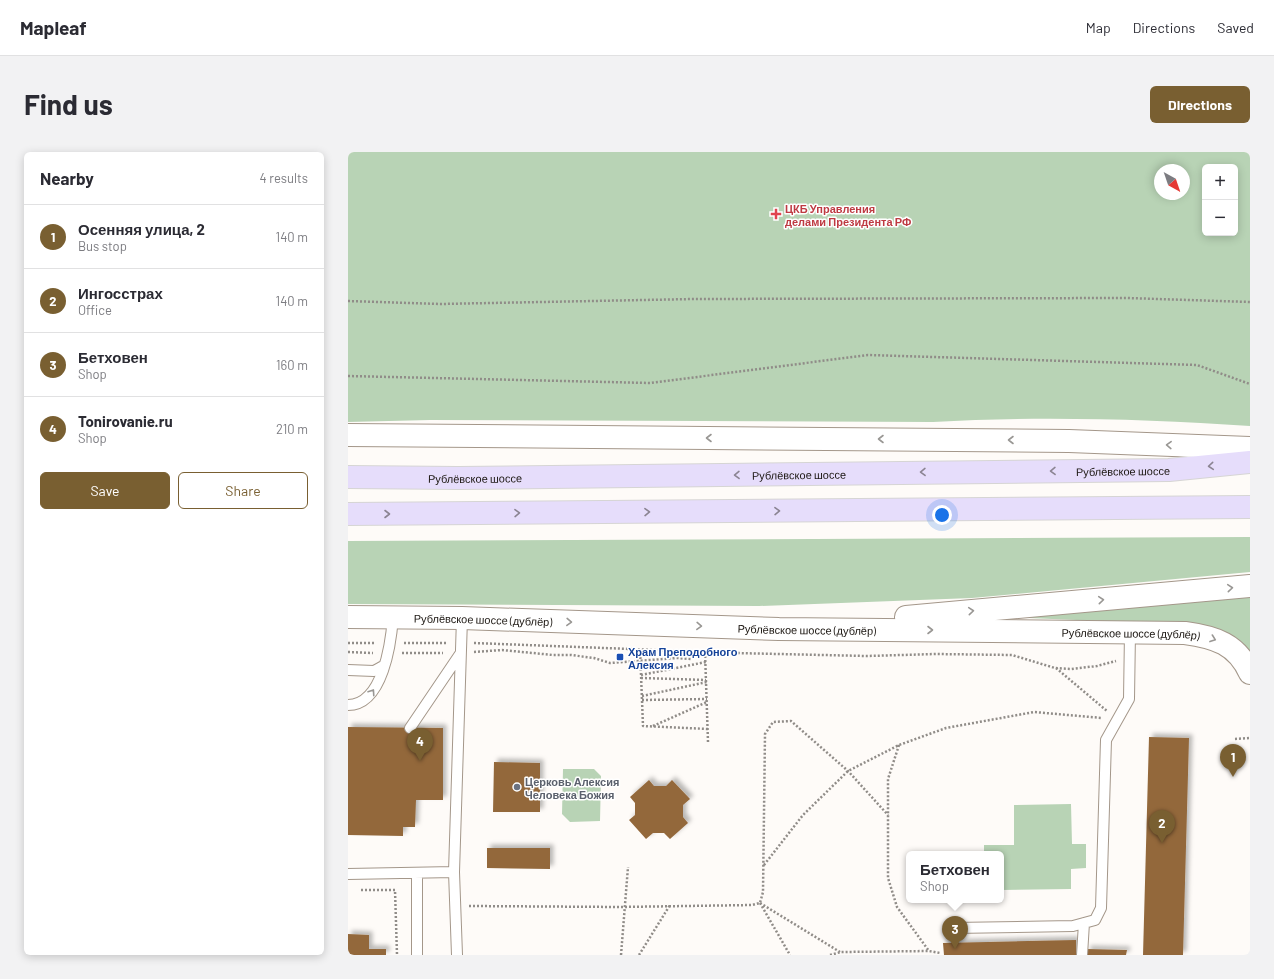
<!DOCTYPE html>
<meta charset="utf-8">
<style>
:root{--surface:#fff;--page:#f2f2f3;--text:#2b2b33;--muted:#7c7c81;--line:#e1e1e2;--accent:#795f31}
body{margin:0;font-family:Barlow,sans-serif;background:var(--page);color:var(--text)}
.controls{position:absolute;right:12px;top:12px;display:grid;overflow:hidden;border-radius:6px;box-shadow:0 2px 10px #0003}
.controls button{width:36px;height:36px;display:grid;place-items:center;padding:0;border:0;border-bottom:1px solid var(--line);background:var(--surface);color:var(--text);font:20px sans-serif}
.compass{position:absolute;left:806px;top:12px;width:36px;height:36px;border-radius:50%;background:var(--surface);box-shadow:0 2px 10px #0003;rotate:140deg}
.you{position:absolute;left:594px;top:363px;width:14px;height:14px;margin:-10px;border:3px solid #fff;border-radius:50%;background:#1a73e8;box-shadow:0 0 0 6px #1a73e833}
.badge{display:grid;place-items:center;width:26px;height:26px;border-radius:50%;background:var(--accent);color:#fff;font-size:13px;font-weight:700}
.pin{position:absolute;translate:-50% -33px;filter:drop-shadow(0 1px 2px #0008)}
.pin::after{content:'';position:absolute;top:21px;width:14px;height:12px;background:inherit;clip-path:polygon(0 0,100% 0,50% 100%)}
.popup{position:absolute;left:558px;top:699px;width:98px;height:52px;box-sizing:border-box;display:grid;place-content:center;border-radius:6px;background:var(--surface);filter:drop-shadow(0 1px 3px #0005);font-size:13px;white-space:nowrap;color:var(--muted)}
.popup b{font-size:15px;color:var(--text)}
.popup::after{content:'';position:absolute;left:50%;top:100%;margin-left:-8px;border:8px solid transparent;border-top-color:var(--surface)}
.list{margin:0;padding:0;list-style:none}
h2{display:flex;justify-content:space-between;align-items:center;height:52px;margin:0;padding:0 16px;font-size:17px}
h2 small{font-size:13px;font-weight:400;color:var(--muted)}
.list li{display:grid;grid-template-columns:26px 1fr auto;gap:12px;align-items:center;box-sizing:border-box;height:64px;padding:0 16px;border-top:1px solid var(--line)}
.list b{display:block;font-size:15px;white-space:nowrap}
.list p{margin:0;font-size:13px;white-space:nowrap;color:var(--muted)}
.list em{font-size:13px;font-style:normal;color:var(--muted)}
.actions{display:flex;gap:8px;padding:12px 16px}
.actions a{flex:1;padding:9px 0;border:1px solid var(--accent);border-radius:6px;text-align:center;font-size:14px;color:var(--accent)}
.actions .main{background:var(--accent);color:#fff}
.map{position:relative;flex:none;width:902px;height:803px;overflow:hidden;border-radius:6px}
header{display:flex;align-items:center;gap:24px;box-sizing:border-box;height:56px;padding:0 20px;background:var(--surface);border-bottom:1px solid var(--line)}
header strong{font-size:19px}
nav{display:flex;gap:22px;margin-inline-start:auto;font-size:14px}
.intro{display:flex;align-items:center;justify-content:space-between;box-sizing:border-box;height:96px;padding:0 24px}
h1{margin:0;font-size:28px}
.button{padding:10px 18px;border-radius:6px;background:var(--accent);color:#fff;font-size:14px;font-weight:700}
main{display:flex;gap:24px;padding:0 24px}
aside{flex:1;background:var(--surface);border-radius:6px;box-shadow:0 2px 10px #0003}
.map>svg:first-child{display:block}
.green{fill:#b8d3b5;fill-rule:evenodd}
.building{fill:#93683b;filter:url(#shadow)}
.lines{fill:none;stroke-linecap:round;stroke-linejoin:round}
.service-casing{stroke:#a4978a;stroke-width:12}
.secondary-casing{stroke:#a4978a;stroke-width:24}
.primary-casing{stroke:#d6d5d4;stroke-width:24}
.path{stroke:#908c88;stroke-width:2.5;stroke-dasharray:2 2;stroke-linecap:butt}
.service{stroke:#fff;stroke-width:10}
.secondary{stroke:#fff;stroke-width:22}
.primary{stroke:#e6ddfb;stroke-width:22}
.oneway{stroke:#999794}
.oneway2{stroke:#8b8492}
.health-dot{fill:#e0444e;stroke:#fff;stroke-width:1.5}
.transit-dot{fill:#1a4fb4;stroke:#fff;stroke-width:1.5}
.worship-dot{fill:#6b7280;stroke:#fff;stroke-width:1.5}
.labels{text-anchor:middle;dominant-baseline:central;stroke-width:3;stroke-linejoin:round;paint-order:stroke}
.health-label{font-size:11px;font-weight:bold;fill:#be3a42;stroke:#fff;text-anchor:start}
.street-label{font-size:11px;fill:#1c1712;stroke:#fff}
.transit-label{font-size:11px;font-weight:bold;fill:#164399;stroke:#fff;text-anchor:start}
.worship-label{font-size:11px;font-weight:bold;fill:#5b616d;stroke:#fff;text-anchor:start}
</style>
<header>
<strong>Mapleaf</strong>
<nav><a>Map</a><a>Directions</a><a>Saved</a></nav>
</header>
<div class="intro"><h1>Find us</h1><a class="button">Directions</a></div>
<main>
<aside>
<h2>Nearby<small>4 results</small></h2>
<ul class="list">
<li><span class="badge">1</span><div><b>Осенняя улица, 2</b><p>Bus stop</p></div><em>140 m</em></li>
<li><span class="badge">2</span><div><b>Ингосстрах</b><p>Office</p></div><em>140 m</em></li>
<li><span class="badge">3</span><div><b>Бетховен</b><p>Shop</p></div><em>160 m</em></li>
<li><span class="badge">4</span><div><b>Tonirovanie.ru</b><p>Shop</p></div><em>210 m</em></li>
</ul>
<div class="actions"><a class="main">Save</a><a>Share</a></div>
</aside>
<div class="map">
<svg width="902" height="803" viewBox="0 0 902 803">
<defs>
<filter id="shadow"><feDropShadow dx="3.5" dy="-3.5" stdDeviation="2" flood-color="#0004"/></filter>
</defs>
<rect width="100%" height="100%" fill="#fefbf8"/>
<path class="green" d="M0,0H902V274C798,267 688,264 585,270L82,268L0,270ZM857,15H887V81H857ZM812,18H836V42H812Z
M902,385V420L624,446L411,454L0,452V389Z
M902,445V502C886,482 874,478 849,473L658,465Z
M215,617H246L253,624L252,669L222,670L214,662Z
M723,652L724,692H738V716L723,717V737L653,738V702H636V693H666V653Z"/>
<path class="building" d="M0,575L95,576V648H68L67,675H55V684L0,683Z
M801,585L841,586L835,803H795Z
M146,610L192,611V660H145Z
M301,628L306,634H318L324,628L342,647L335,653V665L340,671L322,687L316,681H305L298,687L281,668L287,663V651L282,645Z
M139,696H202V717L139,716Z
M0,782L21,783V797H38V803H0Z
M728,788V803H596L595,791Z
M739,797L779,798L778,803H739Z"/>
<g class="lines">
<defs>
<path id="service" d="M0,518L26,519L35,514
M0,553C35,553 43,491 45,465
M62,576L112,502
M0,722L106,720
M605,776L725,774L747,768L753,756L758,588L781,547L782,480
M69,803V721
M109,803L106,720L114,466
M734,803L736,771"/>
<g id="secondary">
<path d="M0,283L721,289L902,296"/>
<path id="s1" d="M0,465L114,466L431,477L837,481C867,485 889,492 902,521"/>
<path d="M558,465L902,434"/>
</g>
<g id="primary">
<path id="s2" d="M0,325L110,326L821,318L902,310"/>
<path d="M0,362L902,355"/>
</g>
</defs>
<use href="#service" class="service-casing"/>
<use href="#secondary" class="secondary-casing"/>
<use href="#primary" class="primary-casing"/>
<path class="path" d="M0,149L92,152L346,147L779,146L902,150
M0,224L302,231L520,203L849,213L902,232
M0,491H27
M56,491H99
M126,491L387,501L519,504L588,502L664,503L707,516L723,517L749,514L768,509
M292,497L295,574L360,577
M0,500L25,501
M126,500L154,498L205,503H223L246,506L262,511L329,506L343,507L353,500
M357,500L360,590
M54,501H95
M708,516L759,559
M293,523L358,510
M293,526L358,528
M294,544L359,530
M294,548L359,547
M305,574L359,550
M887,587L902,586
M551,593L540,627V726L549,755L581,799
M416,713L455,663L500,619L551,593L598,576L686,560L754,566
M13,738H47L49,803
M412,751L492,800
M412,751L442,803
M121,754L272,755L404,753L412,751L415,740L417,582L425,570L443,569L500,619L540,663
M273,803L280,715
M291,803L322,753
M482,803L493,800L581,799L592,801"/>
<use href="#service" class="service"/>
<use href="#secondary" class="secondary"/>
<use href="#primary" class="primary"/>
</g>
<defs><path id="oneway-chevron" d="M-2-3.5L2.5 0L-2 3.5" fill="none" stroke-width="1.6" stroke-linecap="round" stroke-linejoin="round"/></defs>
<g class="oneway">
<use href="#oneway-chevron" transform="translate(361 286) rotate(-180)"/>
<use href="#oneway-chevron" transform="translate(533 287) rotate(-180)"/>
<use href="#oneway-chevron" transform="translate(663 288) rotate(-180)"/>
<use href="#oneway-chevron" transform="translate(821 293) rotate(-178)"/>
<use href="#oneway-chevron" transform="translate(882 436) rotate(-5)"/>
<use href="#oneway-chevron" transform="translate(753 448) rotate(-5)"/>
<use href="#oneway-chevron" transform="translate(623 459) rotate(-5)"/>
<use href="#oneway-chevron" transform="translate(221 470) rotate(2)"/>
<use href="#oneway-chevron" transform="translate(351 474) rotate(2)"/>
<use href="#oneway-chevron" transform="translate(582 478)"/>
<use href="#oneway-chevron" transform="translate(865 487) rotate(20)"/>
<use href="#oneway-chevron" transform="translate(24 540) rotate(-56)"/>
</g>
<g class="oneway2">
<use href="#oneway-chevron" transform="translate(863 314) rotate(175)"/>
<use href="#oneway-chevron" transform="translate(705 319) rotate(179)"/>
<use href="#oneway-chevron" transform="translate(575 320) rotate(179)"/>
<use href="#oneway-chevron" transform="translate(389 323) rotate(179)"/>
<use href="#oneway-chevron" transform="translate(429 359) rotate(-1)"/>
<use href="#oneway-chevron" transform="translate(299 360) rotate(-1)"/>
<use href="#oneway-chevron" transform="translate(169 361) rotate(-1)"/>
<use href="#oneway-chevron" transform="translate(39 362)"/>
</g>
<path class="health-dot" d="M426 56h4v4h4v4h-4v4h-4v-4h-4v-4h4z"/>
<rect class="transit-dot" x="268" y="501" width="8" height="8" rx="2"/>
<circle class="worship-dot" cx="169" cy="635" r="4"/>
<g class="labels">
<g class="health-label">
<text x="437" y="56">ЦКБ Управления<tspan x="437" dy="13">делами Президента РФ</tspan></text>
</g>
<g class="street-label">
<text stroke="none"><textPath href="#s2" startOffset="775">Рублёвское шоссе</textPath></text>
<text stroke="none"><textPath href="#s2" startOffset="451">Рублёвское шоссе</textPath></text>
<text stroke="none"><textPath href="#s2" startOffset="127">Рублёвское шоссе</textPath></text>
<text stroke="none"><textPath href="#s1" startOffset="135">Рублёвское шоссе (дублёр)</textPath></text>
<text stroke="none"><textPath href="#s1" startOffset="459">Рублёвское шоссе (дублёр)</textPath></text>
<text stroke="none"><textPath href="#s1" startOffset="783">Рублёвское шоссе (дублёр)</textPath></text>
</g>
<g class="transit-label">
<text x="280" y="499">Храм Преподобного<tspan x="280" dy="13">Алексия</tspan></text>
</g>
<g class="worship-label">
<text x="177" y="629">Церковь Алексия<tspan x="177" dy="13">Человека Божия</tspan></text>
</g>
</g>
</svg>
<div class="controls">
<button>+</button>
<button>−</button>
</div>
<svg class="compass" viewBox="-18 -18 36 36"><path d="M0-13l5 13h-10z" fill="#e53935"/><path d="M0 13l5-13h-10z" fill="#7c7c81"/></svg>
<div class="you"></div>
<div class="pin badge" style="left:885px;top:625px">1</div>
<div class="pin badge" style="left:814px;top:691px">2</div>
<div class="pin badge" style="left:607px;top:797px">3</div>
<div class="popup"><b>Бетховен</b>Shop</div>
<div class="pin badge" style="left:72px;top:609px">4</div>
</div>
</main>
